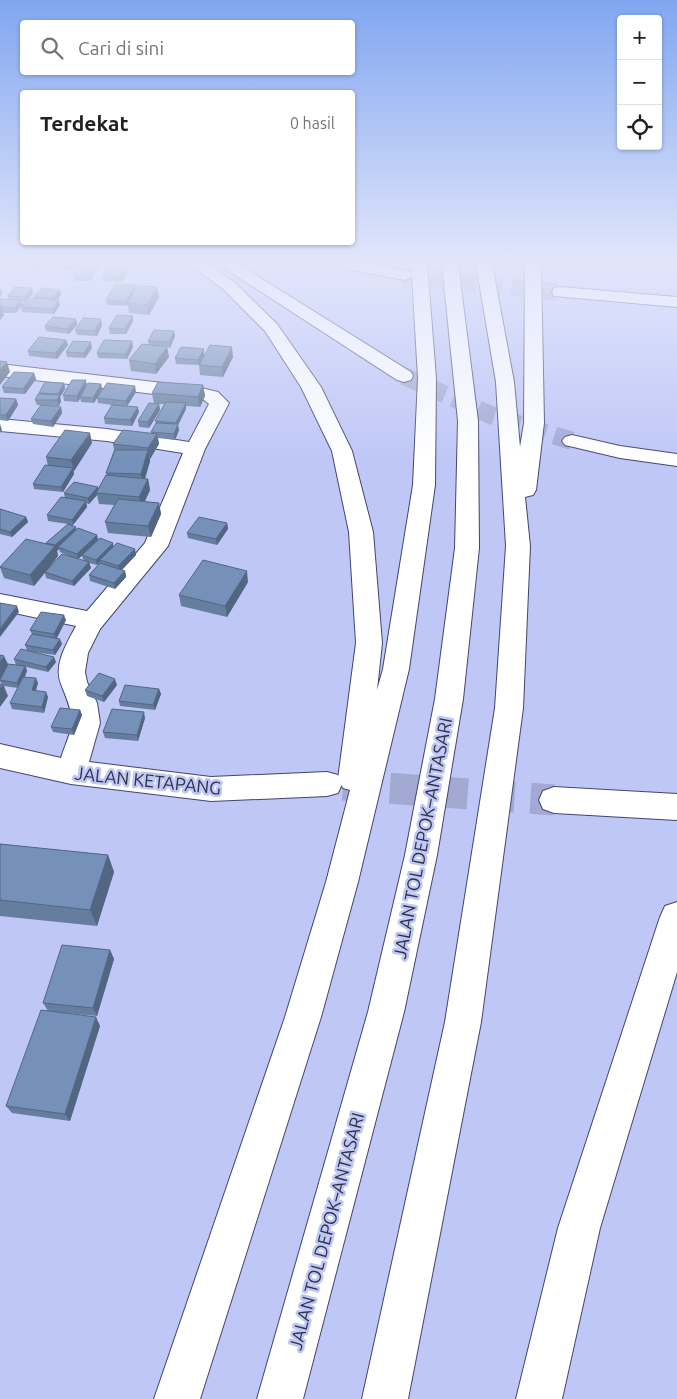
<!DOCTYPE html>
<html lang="id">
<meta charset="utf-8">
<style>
:root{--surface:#fff;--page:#f6f6f6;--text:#202124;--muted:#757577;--line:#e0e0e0}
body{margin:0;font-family:Ubuntu,sans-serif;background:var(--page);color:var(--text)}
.controls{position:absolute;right:15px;top:15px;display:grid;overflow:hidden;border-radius:5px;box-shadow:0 1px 4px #0004}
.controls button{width:45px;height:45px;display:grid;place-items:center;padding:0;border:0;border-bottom:1px solid var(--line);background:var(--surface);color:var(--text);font:25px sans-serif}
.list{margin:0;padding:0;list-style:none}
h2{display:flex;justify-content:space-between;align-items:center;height:65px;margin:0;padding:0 20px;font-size:21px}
h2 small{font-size:16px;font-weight:400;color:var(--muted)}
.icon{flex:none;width:28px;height:28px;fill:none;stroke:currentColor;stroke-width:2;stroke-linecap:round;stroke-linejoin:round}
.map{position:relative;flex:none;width:677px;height:1399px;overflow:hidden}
.search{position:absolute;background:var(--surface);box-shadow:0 1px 4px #0004;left:20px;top:20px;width:335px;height:55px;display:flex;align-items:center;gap:12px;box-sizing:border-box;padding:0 18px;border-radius:5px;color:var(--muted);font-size:19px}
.panel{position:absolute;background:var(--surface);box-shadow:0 1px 4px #0004;left:20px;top:90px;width:335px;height:155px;border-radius:5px}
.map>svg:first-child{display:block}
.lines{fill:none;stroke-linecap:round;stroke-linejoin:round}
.minor-tunnel{stroke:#a2a9d3;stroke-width:31;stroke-dasharray:31 16;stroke-linecap:butt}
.highway-tunnel{stroke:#a2a9d3;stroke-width:18;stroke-dasharray:18 9;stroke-linecap:butt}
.minor-casing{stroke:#41466f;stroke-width:2}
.highway-casing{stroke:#41466f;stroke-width:2}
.minor{fill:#fff;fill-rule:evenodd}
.highway{fill:#fff;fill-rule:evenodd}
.wall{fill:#657d9f;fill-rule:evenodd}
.shaded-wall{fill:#526682}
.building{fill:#7591b9;stroke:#526682}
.labels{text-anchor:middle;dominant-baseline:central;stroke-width:5;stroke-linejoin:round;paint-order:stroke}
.street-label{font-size:18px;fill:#2f3245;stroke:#bfc7f7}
</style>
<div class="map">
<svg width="677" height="1399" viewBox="0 0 677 1399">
<rect width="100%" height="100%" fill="#bfc7f7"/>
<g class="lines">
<path class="minor-tunnel" d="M343,785L554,800"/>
<path class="highway-tunnel" d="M404,275L560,292
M404,376L493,416L572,441"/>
<defs>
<path id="minor" d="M0,364L197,387L218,392L229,403L205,449L168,546L100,629L88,653L85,672L87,682L97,703L100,723L89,762L211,777L327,772L338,775L342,784L338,793L327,796L211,801L71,784L0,768V744L61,758C64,747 72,732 72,721C71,707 66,697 61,684C53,665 67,643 76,626L0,610V594L87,611L145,543L183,453L107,441L0,431V419L107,429L189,442L209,404L204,400L197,399L0,376Z
M554,787L677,794V820L554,813L543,809L539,800L543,791Z"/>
<path id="highway" d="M189,264H208L235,283L277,324L321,387L352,451L373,532L382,643L377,690L383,669L413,485L418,378L412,275L410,278L404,280L348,269L342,267L340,264H374L410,272L412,274L411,264H427L436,378L435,485L409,669L358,882L321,1017L200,1399H154L285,1017L326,882L350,790L343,788L338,779L356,643L349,532L332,451L301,387L265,331L223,289Z
M218,264H238L411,372L413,376L411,380L404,382L397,380Z
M442,264H458L478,421L479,548L463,699L437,855L404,1012L303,1399H257L368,1012L405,855L435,699L455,548L458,421Z
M476,264H492L514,382L520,447L524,423L525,264H541L544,423L536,490L533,495L525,497L530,546L523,708L481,1022L408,1399H362L445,1022L495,708L506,546L496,382Z
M560,287L677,297V307L554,296L552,292L554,288Z
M572,435L620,446L677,454V466L620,458L565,445L562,441L565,437Z
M677,902V972L600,1228L562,1399H516L558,1228L660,917L665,906Z"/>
</defs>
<use href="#minor" class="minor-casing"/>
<use href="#highway" class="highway-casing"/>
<use href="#minor" class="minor"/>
<use href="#highway" class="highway"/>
</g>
<path class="wall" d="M27,264H43L40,268H27Z
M63,264H81L98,269L90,281H75L73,275L77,270H64Z
M129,271L121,282L103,281L102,276Z
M157,287L159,297L149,315L129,313L128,305L127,306L107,305L106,300L136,290Z
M60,290L61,295L57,300L60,305L54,314L22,312L21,307L25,302H21L22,305L16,313H3L4,315L0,320V299H9L8,296L33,293L29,298L35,299L34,297Z
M133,316V321L126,334H110L109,328Z
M76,319L77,325L69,334L46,331L45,326Z
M102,325L97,336L77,335L75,330Z
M174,331L175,336L170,348L167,347L169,357L156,374L131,371L129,360L149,345L148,341Z
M66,340L68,345L57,359L29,356L28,351Z
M133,347L127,359L98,358L97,353Z
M92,348L85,358L67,357L66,352Z
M204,354L233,357L223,377L200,375L199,365L176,364L175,358Z
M34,373L36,379L25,394L4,393L2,387Z
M64,383L65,389L60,397L61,401L59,406L37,405L35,400L39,394V393Z
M101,384L102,389L98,397L136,392L127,406L139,412L132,426L105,424L104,418L112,405L98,403L97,398L94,403L81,402L80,398L78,402L64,401L63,395L87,385Z
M203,385L205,396L200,407L186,406V409L178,425L179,430L175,440L158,438L159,444L150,459V461L145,479H148L150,490L144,502L159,503L161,514L151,537L108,533L105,522L114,505L99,504L97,495L89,504L86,503L87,507L73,525H70L76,527V530L97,535L98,540L136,555L121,570L125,571L126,577L115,589L90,581L89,575L100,563V562L97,565L89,563L91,568L74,586L46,578L45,573L34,586L4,578L0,567L46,543L68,524L48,521L47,515L65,498L64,493L98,487V489L107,475L106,473L114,450L113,444L151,433L156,423L155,421L164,404H157H159L160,410L149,428L139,427L138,421L154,404L152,393ZM59,549L60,552L74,558L50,567L58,556L57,551ZM82,556L84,561L78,559Z
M0,398L16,399L18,405L8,421L0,420Z
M61,407L62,413L53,427L33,424L31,419Z
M92,443L74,471L73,470L74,474L63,492L34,489L33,484L48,466L46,457Z
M0,509L26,517L28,522L12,537L0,534Z
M227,523L228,529L217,545L188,538L187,533Z
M248,582L227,617L181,606L179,595Z
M66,620L57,638L62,644L55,655L34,652L56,662L48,672L26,667L27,671L25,677L38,683L36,690L48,697L44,713L12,709L10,703L18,688L4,686L8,696L0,681V680L8,664L16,665L14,659L27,650L25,645L32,634L30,630Z
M117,685L104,702L87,696L85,690Z
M159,689L161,694L155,710L120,706L119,701Z
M80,710L82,715L74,735L53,732L51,727Z
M145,718L138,741L105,738L103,732Z
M0,844L108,855L114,872L97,926L0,916Z
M110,950L114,959L97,1016L66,1013L100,1026L70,1121L12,1113L6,1106L48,1011L43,1003Z"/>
<path class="shaded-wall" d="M39,264H43L40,268Z
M77,264H81L77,270L76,265Z
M97,264L98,269L90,281L89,276Z
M128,266L129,271L121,282L120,277Z
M135,285L136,291L127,303V306L126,301Z
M157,287L159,297L149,315L147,305Z
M32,288L33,293L26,302L25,297Z
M1,289L2,294L0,297V290Z
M60,290L61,295L54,303L53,298Z
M21,300L22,305L16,313L15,308Z
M59,300L60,305L54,314L53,309Z
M1,305L4,315L0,320V306Z
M133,316V321L126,334L125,329Z
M76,319L77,325L69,334L67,329Z
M101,319L102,325L97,336L95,331Z
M174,331L175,336L170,348L169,342Z
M66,340L68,345L57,359L55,353Z
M132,341L133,347L127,359L126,354Z
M91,342L92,348L85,358L84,353Z
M167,347L169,357L156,374L155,364Z
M232,347L233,357L223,377L222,367Z
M204,349V354L199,365L198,360Z
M7,362L10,372L0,385V370Z
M34,373L36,379L25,394L23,389Z
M86,380L87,386L80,397V398L78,402L77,396Z
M64,383L65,389L60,397L61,401L59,406L57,400L58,398V394Z
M101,384L102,389L94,403L93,398Z
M203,385L205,396L200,407L198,397Z
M135,386L136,392L127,406L126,401Z
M16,399L18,405L8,421L6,415Z
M186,403V409L178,425L179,430L175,440L174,434L176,428V423Z
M159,404L160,410L149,428L148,422Z
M61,407L62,413L53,427L51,421Z
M138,407L139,412L132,426L130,420Z
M0,424L2,430L0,433Z
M90,433L92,443L74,471L71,460Z
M157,434L159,444L150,459L148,448Z
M148,450L150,461L143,485L141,474Z
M73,468L74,474L63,492L61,487Z
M148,479L150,490L142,508L139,497Z
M98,487L99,493H96L97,495L89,504L88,498Z
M86,501L87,507L73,525L72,520Z
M159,503L161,514L151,537L148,526Z
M26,517L28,522L12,537L10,532Z
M227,523L228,529L217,545L216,539Z
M76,527L77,533L58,547L59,549L57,551L58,556L34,586L30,575L54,546Z
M97,535L98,541L78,559L77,554Z
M113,543L114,548L100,560V562L97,565L96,560Z
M135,549L136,555L120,572L118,566Z
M89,562L91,568L74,586L72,581Z
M125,571L126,577L115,589L114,583Z
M247,571L248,582L227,617L225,606Z
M17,606L19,612L0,637V629Z
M64,615L66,620L56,639L54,634Z
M60,639L62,644L55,655L53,650Z
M4,656L9,666L0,679V662Z
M54,657L56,662L48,672L46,667Z
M25,666L27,671L19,688L17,683Z
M36,678L38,683L34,696L32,690Z
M115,679L117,685L104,702L102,696Z
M3,685L8,696L0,707V689Z
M159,689L161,694L155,710L153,705Z
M46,692L48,697L44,713L42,707Z
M80,710L82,715L74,735L72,729Z
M144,712L145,718L138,741L137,735Z
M108,855L114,872L97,926L90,910Z
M110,950L114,959L97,1016L93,1008Z
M96,1017L100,1026L70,1121L65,1114Z"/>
<path class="building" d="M81,264H97L89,276L73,275Z
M111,265L128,266L120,277L102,276Z
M115,285H135L126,301L106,300Z
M138,286L157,287L147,305L127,303Z
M15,287L32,288L25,297L8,296Z
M42,288L60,290L53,298L34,297Z
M28,298L59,300L53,309L21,307Z
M0,299L21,300L15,308L2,307L1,305H0Z
M117,315L133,316L125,329L109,328Z
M53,317L76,319L67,329L45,326Z
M83,318L101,319L95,331L75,330Z
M154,330L174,331L169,342L148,341Z
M39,337L66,340L55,353L28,351Z
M104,340L132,341L126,354L97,353Z
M73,341L91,342L84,353L66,352Z
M142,344L167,347L155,364L129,360Z
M210,345L232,347L222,367L199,365Z
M181,347L204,349L198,360L175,358Z
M0,361L7,362L0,370Z
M14,372L34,373L23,389L2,387Z
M72,380H86L77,396L63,395Z
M45,382L64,383L58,394L39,393Z
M158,382L203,385L198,397L152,393Z
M88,383L101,384L93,398L80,397Z
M107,383L135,386L126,401L97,398Z
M38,394L60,395L57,400H35Z
M0,398L16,399L6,415H0Z
M166,402L186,403L176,423L155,421Z
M149,403L159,404L148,422L138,421Z
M41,405L61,407L51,421L31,419Z
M112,405L138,407L130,420L104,418Z
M156,423L178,424L174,434L151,432Z
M65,430L90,433L71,460L46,457Z
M123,430L157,434L148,448L113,444Z
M115,450H148L141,474L106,473Z
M45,465L73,468L61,487L33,484Z
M106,475L148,479L139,497L96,493Z
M74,482L98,487L88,498L64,493Z
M61,497L86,501L72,520L47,515Z
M118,499L159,503L148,526L105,522Z
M0,509L26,517L10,532L0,529Z
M199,517L227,523L216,539L187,533Z
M68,524L76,527L55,545L46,543Z
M78,528L97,535L77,554L58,547Z
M100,538L113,543L96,560L82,555Z
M26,539L55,546L30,575L0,567Z
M117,543L135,549L118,566L100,560Z
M62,554L89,562L72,581L45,572Z
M203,560L247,571L225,606L179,595Z
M100,563L125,571L114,583L89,575Z
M0,603L17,606L0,629Z
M41,612L64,615L54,634L30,630Z
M32,634L60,639L53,650L25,645Z
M21,649L54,657L46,667L14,659Z
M0,655L4,656L0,662Z
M8,664L25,666L17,683L0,680Z
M99,673L115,679L102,696L85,690Z
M23,677L36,678L32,690L46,692L42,707L10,703Z
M0,684L3,685L0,689Z
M125,685L159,689L153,705L119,701Z
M60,708L80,710L72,729L51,727Z
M112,709L144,712L137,735L103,732Z
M0,844L108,855L90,910L0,900Z
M62,945L110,950L93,1008L43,1003Z
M41,1010L96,1017L65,1114L6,1106Z"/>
<linearGradient id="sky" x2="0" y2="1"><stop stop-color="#81a6f0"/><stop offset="0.57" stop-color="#e2e6fb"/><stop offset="1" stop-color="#e2e6fb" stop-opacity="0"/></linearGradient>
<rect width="677" height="460" fill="url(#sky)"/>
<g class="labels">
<g class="street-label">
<text transform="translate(148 780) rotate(6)">JALAN KETAPANG</text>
<text transform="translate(422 838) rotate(-79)">JALAN TOL DEPOK–ANTASARI</text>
<text transform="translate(326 1231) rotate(-75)">JALAN TOL DEPOK–ANTASARI</text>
</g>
</g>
</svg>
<div class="controls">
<button>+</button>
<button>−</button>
<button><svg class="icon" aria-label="locate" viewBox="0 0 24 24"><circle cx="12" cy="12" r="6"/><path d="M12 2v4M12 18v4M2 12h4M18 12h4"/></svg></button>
</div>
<div class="search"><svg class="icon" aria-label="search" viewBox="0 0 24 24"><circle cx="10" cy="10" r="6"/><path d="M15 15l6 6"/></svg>Cari di sini</div>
<section class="panel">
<h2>Terdekat<small>0 hasil</small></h2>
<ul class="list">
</ul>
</section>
</div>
